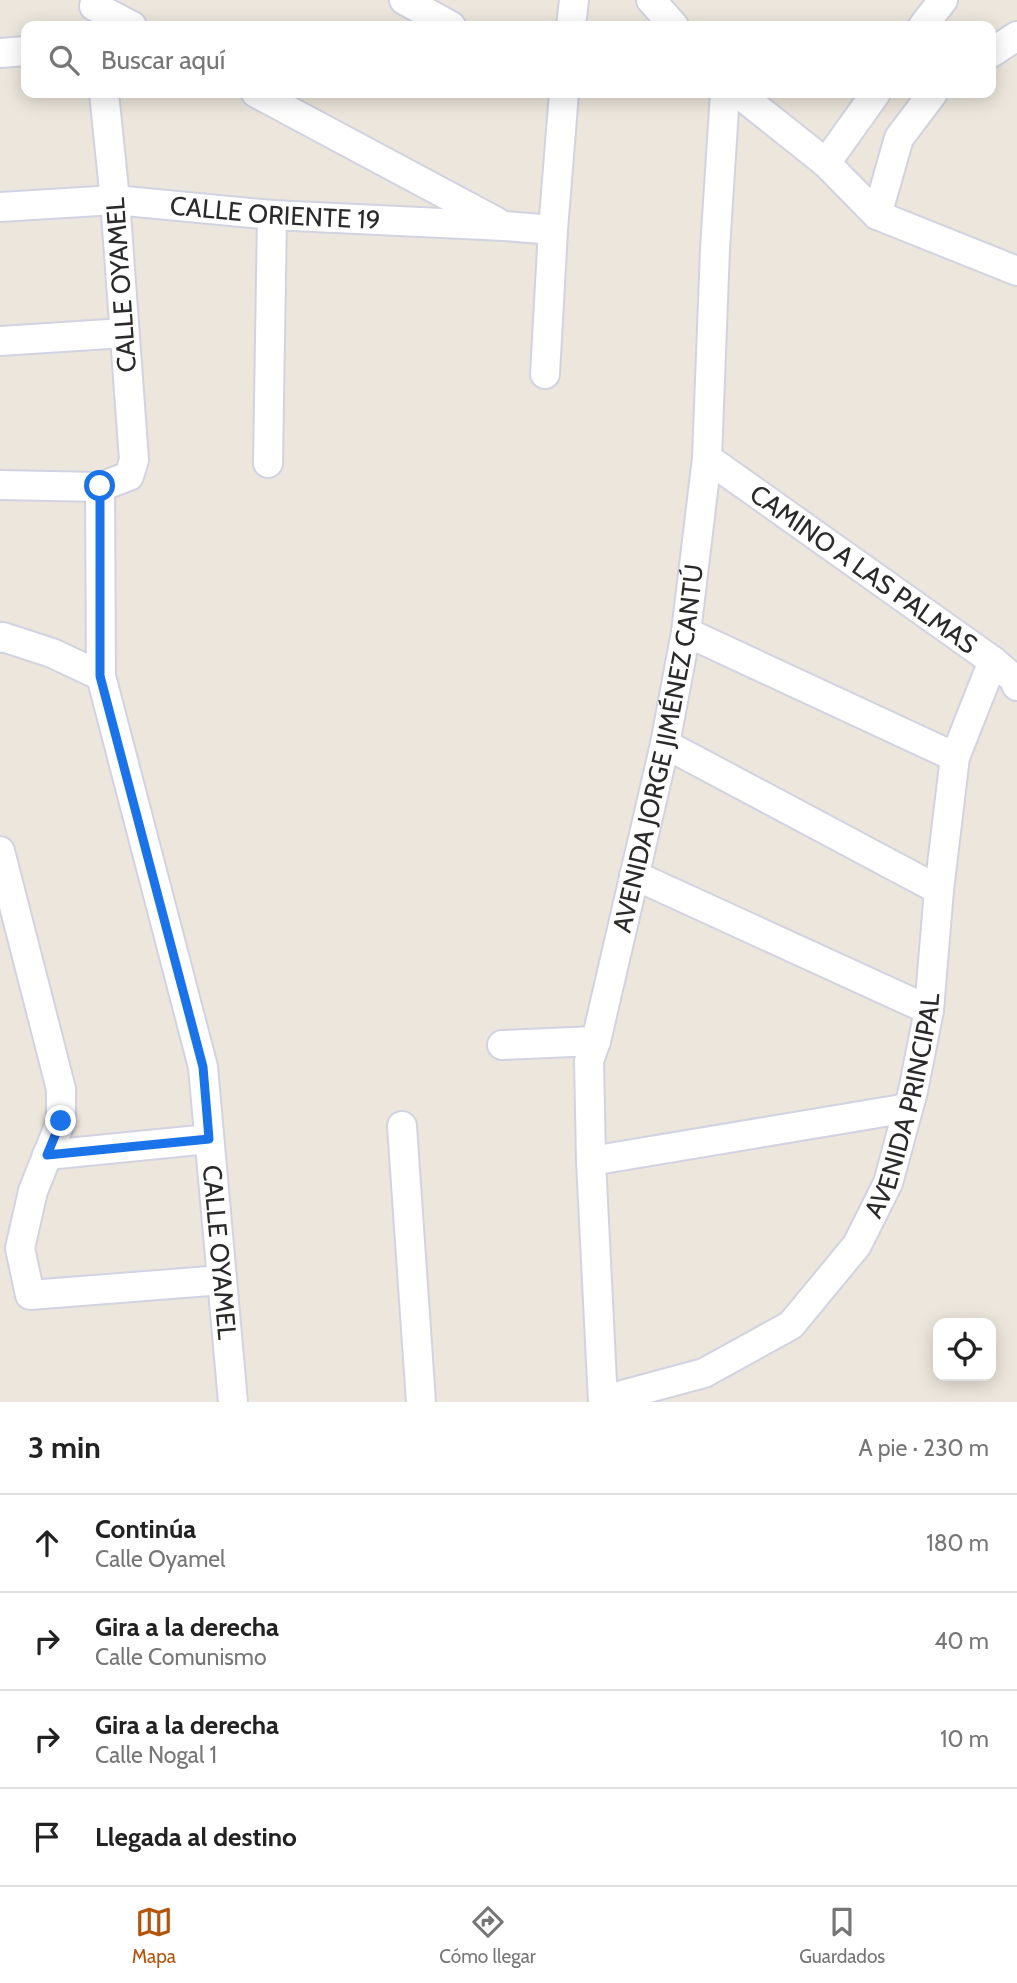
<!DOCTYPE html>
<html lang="es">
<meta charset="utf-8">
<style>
:root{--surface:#fff;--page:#f6f6f6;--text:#222;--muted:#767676;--line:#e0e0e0;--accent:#b45309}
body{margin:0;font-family:Cabin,sans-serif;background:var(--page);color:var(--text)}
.controls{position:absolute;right:21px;bottom:21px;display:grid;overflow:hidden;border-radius:14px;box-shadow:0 4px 18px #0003}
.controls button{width:63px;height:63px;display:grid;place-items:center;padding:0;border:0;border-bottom:2px solid var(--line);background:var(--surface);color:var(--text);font:35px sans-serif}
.stop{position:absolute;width:21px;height:21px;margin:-16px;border:5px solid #1a73e8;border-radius:50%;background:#fff}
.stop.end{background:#1a73e8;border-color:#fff;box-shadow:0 2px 7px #0008}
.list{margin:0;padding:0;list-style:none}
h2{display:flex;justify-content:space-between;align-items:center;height:91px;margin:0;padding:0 28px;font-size:30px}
h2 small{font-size:23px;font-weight:400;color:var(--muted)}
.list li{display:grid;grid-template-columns:46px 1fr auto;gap:21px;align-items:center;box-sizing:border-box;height:98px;padding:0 28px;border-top:2px solid var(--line)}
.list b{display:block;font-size:26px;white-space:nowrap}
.list p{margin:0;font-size:23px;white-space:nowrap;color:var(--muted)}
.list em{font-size:23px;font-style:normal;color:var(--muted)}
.icon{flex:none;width:38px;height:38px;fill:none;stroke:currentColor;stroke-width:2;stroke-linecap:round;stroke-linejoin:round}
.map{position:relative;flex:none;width:1017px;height:1402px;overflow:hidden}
.search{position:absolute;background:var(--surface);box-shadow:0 4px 18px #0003;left:21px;right:21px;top:21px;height:77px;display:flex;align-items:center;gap:18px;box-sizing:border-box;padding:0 24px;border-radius:14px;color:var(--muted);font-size:26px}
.sheet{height:483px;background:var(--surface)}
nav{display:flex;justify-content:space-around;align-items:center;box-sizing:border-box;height:98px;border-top:2px solid var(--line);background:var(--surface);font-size:19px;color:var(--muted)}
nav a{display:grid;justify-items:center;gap:4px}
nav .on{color:var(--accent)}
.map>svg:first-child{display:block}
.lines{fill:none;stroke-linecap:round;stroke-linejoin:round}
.minor-casing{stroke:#d1d3e2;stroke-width:32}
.minor{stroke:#fff;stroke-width:28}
.route{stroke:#1a73e8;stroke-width:9}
.labels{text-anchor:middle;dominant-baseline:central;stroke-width:6;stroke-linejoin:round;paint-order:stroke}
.street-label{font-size:26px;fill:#2a2a2a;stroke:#fff}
</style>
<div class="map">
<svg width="1017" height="1402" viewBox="0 0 1017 1402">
<rect width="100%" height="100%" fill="#ece6dc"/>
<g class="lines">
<defs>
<g id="minor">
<path d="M404,0L451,26"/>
<path d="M651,0L674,26"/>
<path d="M94,6L132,26"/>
<path d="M571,26L574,0"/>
<path d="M923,26L943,0"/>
<path d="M0,53L26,51"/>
<path d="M991,53L1017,36"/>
<path d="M256,93L497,222"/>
<path d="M738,93L826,163L877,215L1017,271"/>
<path d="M826,163L876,93"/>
<path id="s1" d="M0,207L115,200L272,215L504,226L553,230"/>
<path d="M877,215L899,138L933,93"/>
<path d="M0,341L124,333"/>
<path d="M545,374L553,230L564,93"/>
<path id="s2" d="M707,458L993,661L1013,678L1017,686"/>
<path d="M268,463L272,215"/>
<path d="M0,485L100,487L129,476L134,460L115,200L104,93"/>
<path id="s3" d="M100,487L101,676L203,1067L233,1402"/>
<path d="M686,632L955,757"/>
<path d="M0,638L3,637L52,653L101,676"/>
<path d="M665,744L939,890"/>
<path d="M0,851L61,1089V1121L33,1191L20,1248L30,1295L222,1280"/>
<path d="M634,875L929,1010"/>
<path d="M502,1045L596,1041"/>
<path d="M402,1126L421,1402"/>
<path d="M47,1155L209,1139"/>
<path d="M591,1161L908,1108"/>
<path id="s4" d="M604,1400L704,1373L791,1325L857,1245L888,1183L913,1091L929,1010L939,890L955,757L993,661"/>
<path id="s5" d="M603,1402L591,1161L589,1061L596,1041L665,744L686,632L707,458L715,249L725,93"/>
</g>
</defs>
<use href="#minor" class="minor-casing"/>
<use href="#minor" class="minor"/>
</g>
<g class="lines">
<path class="route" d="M61,1121L47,1155L209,1139L203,1067L100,676V486"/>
</g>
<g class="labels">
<g class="street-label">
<text stroke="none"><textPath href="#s1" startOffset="276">CALLE ORIENTE 19</textPath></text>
<text transform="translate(121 285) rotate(-94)">CALLE OYAMEL</text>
<text stroke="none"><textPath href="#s2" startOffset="192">CAMINO A LAS PALMAS</textPath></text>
<text stroke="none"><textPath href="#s5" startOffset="662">AVENIDA JORGE JIMÉNEZ CANTÚ</textPath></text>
<text stroke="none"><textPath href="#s4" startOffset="455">AVENIDA PRINCIPAL</textPath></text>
<text stroke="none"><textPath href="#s3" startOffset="779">CALLE OYAMEL</textPath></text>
</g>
</g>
</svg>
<div class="controls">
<button><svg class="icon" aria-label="locate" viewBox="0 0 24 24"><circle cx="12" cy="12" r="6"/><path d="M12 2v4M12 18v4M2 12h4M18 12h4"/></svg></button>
</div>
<div class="stop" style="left:100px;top:486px"></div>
<div class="stop end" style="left:61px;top:1121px"></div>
<div class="search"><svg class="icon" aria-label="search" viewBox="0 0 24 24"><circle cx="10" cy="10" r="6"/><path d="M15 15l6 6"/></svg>Buscar aquí</div>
</div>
<section class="sheet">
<h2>3 min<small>A pie · 230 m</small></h2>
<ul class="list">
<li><svg class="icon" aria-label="ahead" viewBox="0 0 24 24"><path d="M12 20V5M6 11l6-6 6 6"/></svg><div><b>Continúa</b><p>Calle Oyamel</p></div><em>180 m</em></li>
<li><svg class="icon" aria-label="right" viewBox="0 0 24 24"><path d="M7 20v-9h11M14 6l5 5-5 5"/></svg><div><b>Gira a la derecha</b><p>Calle Comunismo</p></div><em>40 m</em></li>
<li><svg class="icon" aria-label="right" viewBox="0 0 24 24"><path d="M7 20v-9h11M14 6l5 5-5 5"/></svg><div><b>Gira a la derecha</b><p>Calle Nogal 1</p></div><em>10 m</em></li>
<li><svg class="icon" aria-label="arrive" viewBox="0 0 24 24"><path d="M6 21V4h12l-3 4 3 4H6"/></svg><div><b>Llegada al destino</b></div></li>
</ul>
</section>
<nav>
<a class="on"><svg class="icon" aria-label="map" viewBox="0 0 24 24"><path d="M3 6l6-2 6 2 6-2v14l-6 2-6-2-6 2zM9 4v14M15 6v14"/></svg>Mapa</a>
<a><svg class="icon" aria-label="directions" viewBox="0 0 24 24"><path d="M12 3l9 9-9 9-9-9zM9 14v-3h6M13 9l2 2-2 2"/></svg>Cómo llegar</a>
<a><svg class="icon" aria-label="saved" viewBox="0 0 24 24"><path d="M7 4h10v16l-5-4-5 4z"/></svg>Guardados</a>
</nav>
